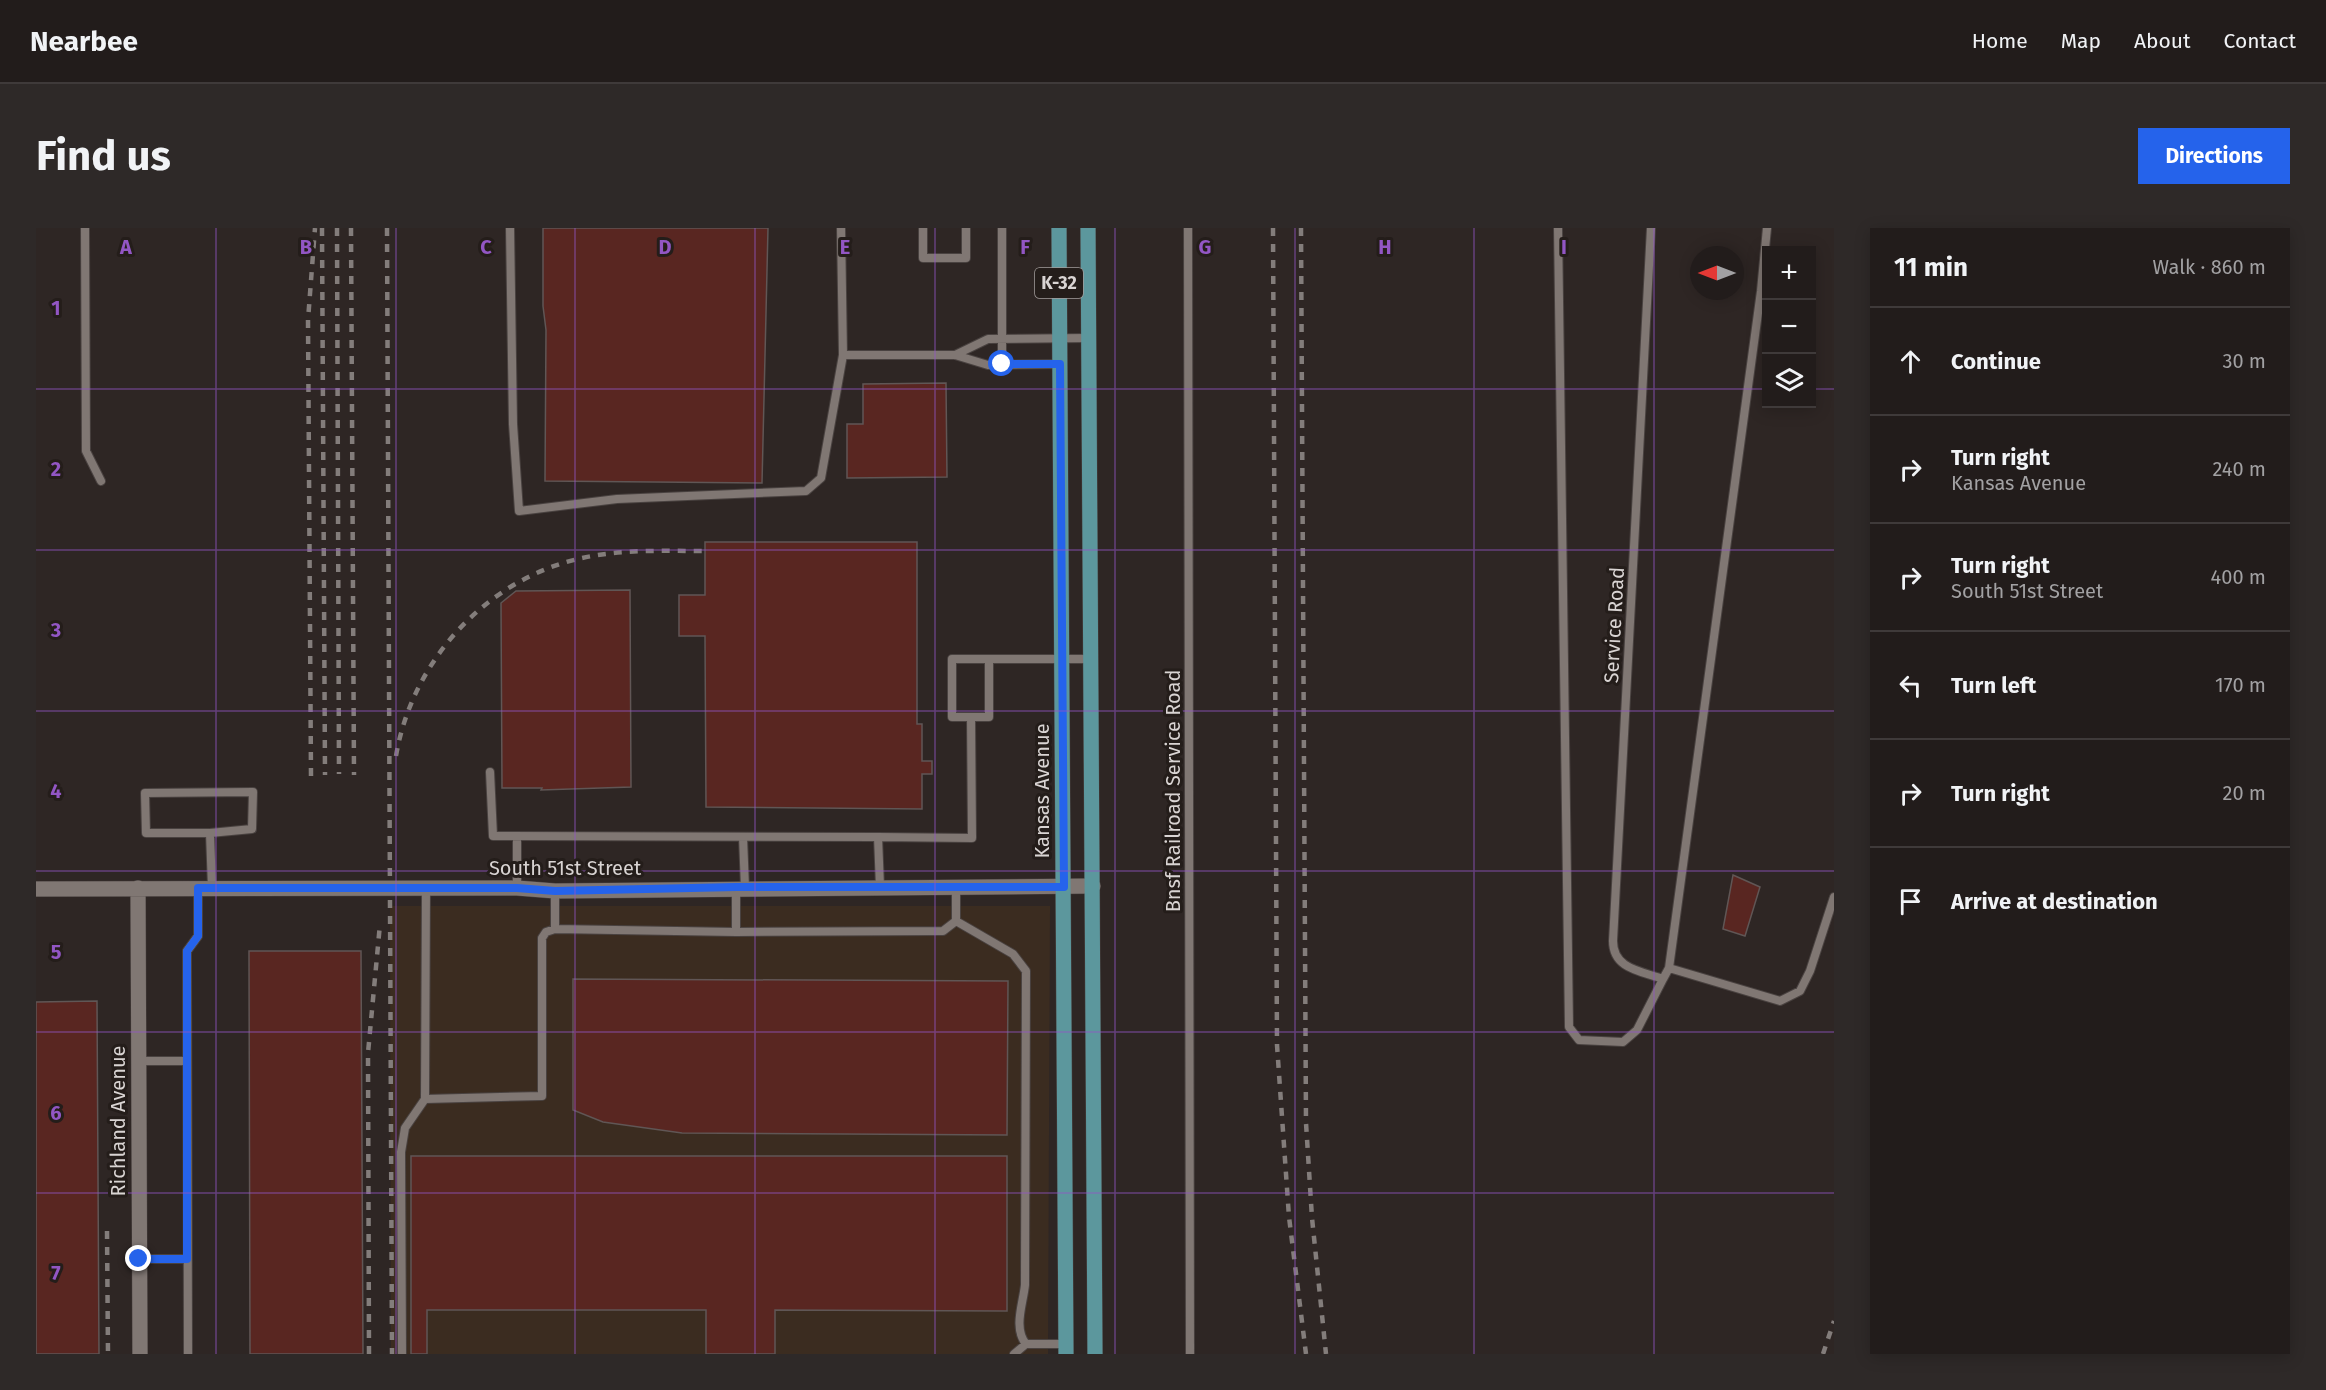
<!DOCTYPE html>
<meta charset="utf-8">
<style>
:root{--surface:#221c1b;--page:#2e2928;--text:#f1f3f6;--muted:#a2a1a3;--line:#3f3a3a;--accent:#2563eb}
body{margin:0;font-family:"Fira Sans",sans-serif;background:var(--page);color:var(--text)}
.controls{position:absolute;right:18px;top:18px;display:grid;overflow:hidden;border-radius:0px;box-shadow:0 3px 15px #0003}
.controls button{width:54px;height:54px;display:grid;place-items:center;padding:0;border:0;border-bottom:2px solid var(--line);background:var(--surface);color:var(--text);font:30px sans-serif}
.compass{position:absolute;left:1654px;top:18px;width:54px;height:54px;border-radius:50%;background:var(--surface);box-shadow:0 3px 15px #0003;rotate:270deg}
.stop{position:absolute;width:18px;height:18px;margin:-14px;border:4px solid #2563eb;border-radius:50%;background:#fff}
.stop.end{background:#2563eb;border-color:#fff;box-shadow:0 2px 6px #0008}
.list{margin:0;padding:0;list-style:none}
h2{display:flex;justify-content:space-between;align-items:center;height:78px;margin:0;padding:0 24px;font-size:26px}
h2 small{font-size:20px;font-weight:400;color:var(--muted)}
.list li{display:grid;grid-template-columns:39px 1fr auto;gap:18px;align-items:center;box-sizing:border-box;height:108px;padding:0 24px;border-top:2px solid var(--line)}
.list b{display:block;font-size:22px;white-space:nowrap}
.list p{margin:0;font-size:20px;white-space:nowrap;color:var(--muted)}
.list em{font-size:20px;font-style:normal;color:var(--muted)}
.icon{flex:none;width:33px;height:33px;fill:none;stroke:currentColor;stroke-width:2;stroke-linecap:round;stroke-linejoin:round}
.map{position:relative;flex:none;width:1798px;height:1126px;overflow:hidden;border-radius:0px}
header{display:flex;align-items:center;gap:36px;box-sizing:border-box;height:84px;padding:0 30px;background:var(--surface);border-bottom:2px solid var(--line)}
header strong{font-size:28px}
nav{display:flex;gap:33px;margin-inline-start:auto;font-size:21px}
.intro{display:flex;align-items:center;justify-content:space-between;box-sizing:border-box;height:144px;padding:0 36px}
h1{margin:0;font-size:42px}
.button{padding:15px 27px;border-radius:0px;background:var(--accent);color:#fff;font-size:21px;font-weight:700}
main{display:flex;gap:36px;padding:0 36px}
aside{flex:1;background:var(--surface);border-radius:0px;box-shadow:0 3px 15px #0003}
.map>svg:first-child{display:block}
.commercial{fill:#3b2c20}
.building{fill:#592621;stroke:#605655;stroke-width:1.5}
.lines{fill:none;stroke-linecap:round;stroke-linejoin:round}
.lane-casing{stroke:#494240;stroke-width:10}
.street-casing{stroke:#494240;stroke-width:16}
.primary-casing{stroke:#494240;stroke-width:16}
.lane{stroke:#807773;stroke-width:8}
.street{stroke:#807773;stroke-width:15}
.primary{stroke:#5c979d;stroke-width:15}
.rail{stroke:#837d7b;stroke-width:4.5;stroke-dasharray:8 8;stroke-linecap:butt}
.route{stroke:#2563eb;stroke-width:8}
.grid{fill:none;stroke:#9256c4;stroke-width:1.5;stroke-opacity:0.55}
.labels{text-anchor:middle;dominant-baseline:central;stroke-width:6;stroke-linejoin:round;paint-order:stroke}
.shield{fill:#241d1a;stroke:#a39d9c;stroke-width:1.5}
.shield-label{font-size:18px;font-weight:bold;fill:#d9d4d3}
.street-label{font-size:20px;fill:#d9d4d3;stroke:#241d1a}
.grid-label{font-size:20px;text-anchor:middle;font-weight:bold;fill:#9256c4;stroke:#241d1a;stroke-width:6;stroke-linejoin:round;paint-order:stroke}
</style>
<header>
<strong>Nearbee</strong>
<nav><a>Home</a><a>Map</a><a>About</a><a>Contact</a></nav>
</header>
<div class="intro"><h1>Find us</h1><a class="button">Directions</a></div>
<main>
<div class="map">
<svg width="1798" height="1126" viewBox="0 0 1798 1126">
<rect width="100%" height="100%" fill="#2e2624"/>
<path class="commercial" d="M354,678H1014L1012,1126H355Z"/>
<path class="building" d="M507,0H732L726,255L509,253L510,102L507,78Z
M910,155L911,249L811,250V196H827V156Z
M669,314H881V496H886V533H896V546H886V581L670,579L669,408H643V367H669Z
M594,362L595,559L505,562L506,560H466L465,375L480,363Z
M1697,647L1724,659L1709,708L1687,701Z
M213,723H325L327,1126H214Z
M537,751L972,753L971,907L646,905L567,894L537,882Z
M61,773L63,1126H0V774Z
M375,928H971V1083L739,1082V1126H670V1082H391V1126H375Z"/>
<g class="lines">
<defs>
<path id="lane" d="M49,0L50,223L65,253
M474,0L477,196L483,283L581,271L770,263L785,250L807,127H919L952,137L1024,136
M805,0L807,127
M887,0V30H930V0
M966,0V136
M1152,0L1154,1126
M1522,0L1533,799L1543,812L1587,814L1601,802L1627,751
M1615,0L1577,713C1577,741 1605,743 1627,751L1633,740L1725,63L1731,0
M919,127L952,111L1052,110
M953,431V489H916V431H1056
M454,544L457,608L842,609
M217,564L216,601L174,605H110L109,565Z
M174,605L176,660
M707,609L709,660
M700,659V704L907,703L920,693V659
M844,659L842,609L936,610L935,489
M390,660L389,871L506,868V710L510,704L519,701V663
M481,660V608
M920,693L977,726L990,743L989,1057C987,1076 977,1100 990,1116
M519,701L700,704
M1633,740L1744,773L1764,763L1774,743L1798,669
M103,833H151
M103,1031H151
M152,1126L151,723L162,708V660
M366,1126L365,924L369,900L389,871
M978,1126L990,1116H1030"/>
<path id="street" d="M102,660L104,1126
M0,661L481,660L519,663L1057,658"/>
<path id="primary" d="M1023,0L1030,1126
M1052,0L1059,1126"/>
</defs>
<use href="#lane" class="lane-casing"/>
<use href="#street" class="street-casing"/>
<use href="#primary" class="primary-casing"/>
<use href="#lane" class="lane"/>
<use href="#street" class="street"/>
<use href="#primary" class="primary"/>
<path class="rail" d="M286,0L289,547
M301,0L303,546
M315,0L318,547
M351,0L356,1126
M1237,0L1241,817L1253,989L1270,1126
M1265,0L1270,895L1276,990L1290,1126
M360,528C376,433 450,351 546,330C587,321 628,323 669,323
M275,548L272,92L279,0
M71,1003L72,1126
M333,1126L332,825L344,696
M1787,1126L1798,1093"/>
</g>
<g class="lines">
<path class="route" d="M103,1031H151V723L162,708V660H481L519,663L700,659H1028L1024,136H966"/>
</g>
<path class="grid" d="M180,0V1126M360,0V1126M539,0V1126M719,0V1126M899,0V1126M1079,0V1126M1259,0V1126M1438,0V1126M1618,0V1126M0,161H1730M1776,161H1798M0,322H1798M0,483H1798M0,643H1798M0,804H1798M0,965H1798"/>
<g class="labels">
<rect class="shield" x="999" y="40" width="48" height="30" rx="4.5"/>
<g class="shield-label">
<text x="1023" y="55">K-32</text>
</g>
<g class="street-label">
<text transform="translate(1578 397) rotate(-87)">Service Road</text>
<text transform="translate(1006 563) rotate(-90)">Kansas Avenue</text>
<text transform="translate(1137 563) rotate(-90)">Bnsf Railroad Service Road</text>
<text x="529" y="640">South 51st Street</text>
<text transform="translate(82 893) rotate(-90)">Richland Avenue</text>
</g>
</g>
<g class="grid-label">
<text x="90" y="26">A</text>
<text x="270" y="26">B</text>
<text x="450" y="26">C</text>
<text x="629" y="26">D</text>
<text x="809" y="26">E</text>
<text x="989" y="26">F</text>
<text x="1169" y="26">G</text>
<text x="1349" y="26">H</text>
<text x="1528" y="26">I</text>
<text x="20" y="87">1</text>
<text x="20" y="248">2</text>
<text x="20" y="409">3</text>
<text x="20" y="570">4</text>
<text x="20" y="731">5</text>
<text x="20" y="892">6</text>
<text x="20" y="1052">7</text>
</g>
</svg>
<div class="controls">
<button>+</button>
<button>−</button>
<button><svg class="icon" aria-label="layers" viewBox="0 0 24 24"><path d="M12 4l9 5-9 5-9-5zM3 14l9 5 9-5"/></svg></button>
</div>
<svg class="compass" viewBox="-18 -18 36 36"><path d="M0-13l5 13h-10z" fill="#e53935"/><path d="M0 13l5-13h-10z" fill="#a2a1a3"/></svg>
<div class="stop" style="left:966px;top:136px"></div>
<div class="stop end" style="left:103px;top:1031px"></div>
</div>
<aside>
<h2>11 min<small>Walk · 860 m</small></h2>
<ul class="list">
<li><svg class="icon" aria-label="ahead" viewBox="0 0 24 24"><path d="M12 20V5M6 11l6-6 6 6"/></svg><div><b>Continue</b></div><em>30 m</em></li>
<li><svg class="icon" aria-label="right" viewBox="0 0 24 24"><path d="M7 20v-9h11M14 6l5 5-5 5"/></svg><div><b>Turn right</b><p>Kansas Avenue</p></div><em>240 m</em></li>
<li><svg class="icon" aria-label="right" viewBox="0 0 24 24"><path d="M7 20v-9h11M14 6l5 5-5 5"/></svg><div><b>Turn right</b><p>South 51st Street</p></div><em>400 m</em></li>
<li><svg class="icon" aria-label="left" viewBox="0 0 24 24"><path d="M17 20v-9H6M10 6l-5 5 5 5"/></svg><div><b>Turn left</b></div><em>170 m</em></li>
<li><svg class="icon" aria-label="right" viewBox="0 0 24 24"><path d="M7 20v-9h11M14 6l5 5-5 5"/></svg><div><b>Turn right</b></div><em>20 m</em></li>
<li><svg class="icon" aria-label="arrive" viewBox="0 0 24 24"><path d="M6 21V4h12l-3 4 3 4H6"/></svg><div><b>Arrive at destination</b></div></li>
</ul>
</aside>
</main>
